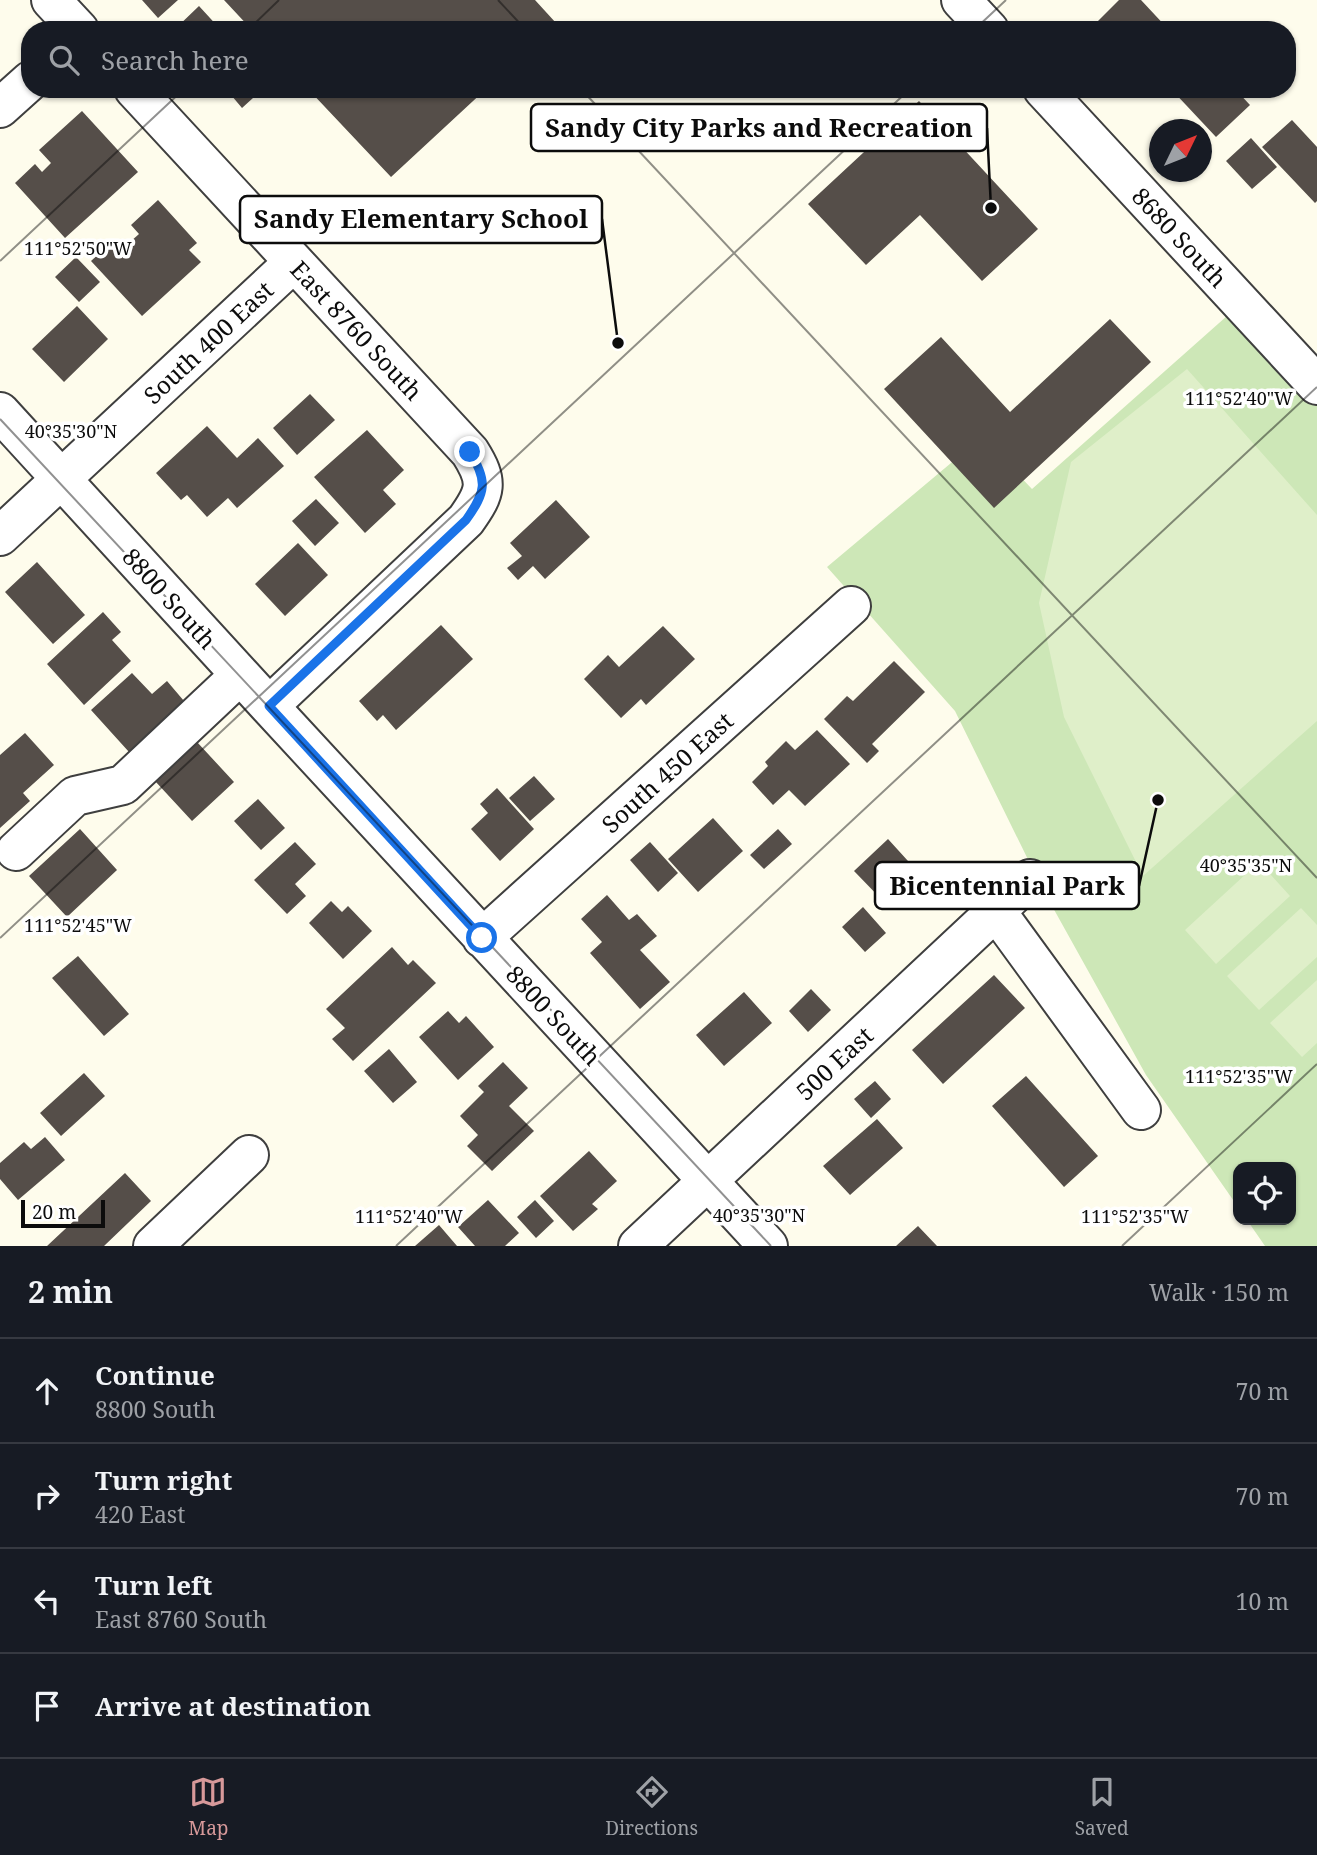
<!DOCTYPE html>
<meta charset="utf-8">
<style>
:root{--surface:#171b24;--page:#242831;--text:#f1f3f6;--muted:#9ea1a6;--line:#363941;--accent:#d7999a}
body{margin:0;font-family:"Noto Serif",serif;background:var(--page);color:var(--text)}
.controls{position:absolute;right:21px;bottom:21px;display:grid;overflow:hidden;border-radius:14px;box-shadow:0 2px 5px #0004}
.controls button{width:63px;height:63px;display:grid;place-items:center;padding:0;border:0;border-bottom:2px solid var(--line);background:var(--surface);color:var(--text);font:35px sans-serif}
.compass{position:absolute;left:1149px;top:119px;width:63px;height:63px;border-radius:50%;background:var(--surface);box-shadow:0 2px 5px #0004;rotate:47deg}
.scale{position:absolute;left:21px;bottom:18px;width:84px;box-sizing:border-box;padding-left:7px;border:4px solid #0c0c0c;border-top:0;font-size:19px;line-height:24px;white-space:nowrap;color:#0c0c0c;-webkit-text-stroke:5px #fff;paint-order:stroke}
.stop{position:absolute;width:21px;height:21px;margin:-16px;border:5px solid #1a73e8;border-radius:50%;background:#fff}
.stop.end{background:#1a73e8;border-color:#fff;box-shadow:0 2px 7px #0008}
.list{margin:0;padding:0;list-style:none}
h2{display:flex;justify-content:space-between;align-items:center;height:91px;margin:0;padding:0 28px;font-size:30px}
h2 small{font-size:23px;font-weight:400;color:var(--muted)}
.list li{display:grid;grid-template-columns:46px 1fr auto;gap:21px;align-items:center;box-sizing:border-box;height:105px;padding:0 28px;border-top:2px solid var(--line)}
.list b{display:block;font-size:26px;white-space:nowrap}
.list p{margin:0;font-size:23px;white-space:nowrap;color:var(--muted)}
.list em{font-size:23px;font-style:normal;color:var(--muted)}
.icon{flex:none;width:38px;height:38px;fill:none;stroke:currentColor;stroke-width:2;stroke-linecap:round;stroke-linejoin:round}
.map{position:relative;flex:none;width:1317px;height:1246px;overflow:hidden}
.search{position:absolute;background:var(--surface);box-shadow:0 2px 5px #0004;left:21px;right:21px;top:21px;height:77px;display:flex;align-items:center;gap:18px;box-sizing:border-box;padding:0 24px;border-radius:28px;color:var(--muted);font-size:26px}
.sheet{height:511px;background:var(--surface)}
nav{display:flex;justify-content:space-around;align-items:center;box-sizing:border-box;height:98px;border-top:2px solid var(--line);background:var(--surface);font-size:19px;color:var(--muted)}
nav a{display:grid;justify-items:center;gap:4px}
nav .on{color:var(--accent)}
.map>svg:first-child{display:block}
.green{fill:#cde7b7}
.pitch{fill:#dfefc9}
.building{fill:#554e49}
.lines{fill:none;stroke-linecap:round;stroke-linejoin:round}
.minor-casing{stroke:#3f3f3f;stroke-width:42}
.minor{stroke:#fff;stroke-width:38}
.route{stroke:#1a73e8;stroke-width:9}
.ticks{fill:none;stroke:#0c0c0c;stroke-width:2;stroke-opacity:0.45}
.labels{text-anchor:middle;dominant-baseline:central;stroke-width:7;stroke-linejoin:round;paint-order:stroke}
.street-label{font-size:24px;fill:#0c0c0c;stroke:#fff}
.ticks-label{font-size:18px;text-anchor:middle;fill:#0c0c0c;stroke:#fff;stroke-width:7;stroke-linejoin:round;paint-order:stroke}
.leader{fill:none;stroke:#0c0c0c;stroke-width:2.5}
.callout-dot{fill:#0c0c0c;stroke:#fff;stroke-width:2.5}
.callout{fill:#fff;stroke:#0c0c0c;stroke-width:2.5}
.callout-label{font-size:26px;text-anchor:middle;font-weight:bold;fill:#0c0c0c}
</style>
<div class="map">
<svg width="1317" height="1246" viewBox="0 0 1317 1246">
<rect width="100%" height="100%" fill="#fefcec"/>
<path class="green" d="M1254,292L1317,361V1246H1265L1247,1220H1291V1167H1238V1207L1146,1075L1042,888L955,711L827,567L982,437L1032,489Z"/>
<path class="pitch" d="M1187,369L1317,515V721L1143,876L1064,717L1039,603L1071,462Z
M1259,862L1290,896L1216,964L1185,930Z
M1301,908L1317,925V957L1259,1010L1227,976Z
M1317,980V1043L1302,1057L1270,1023Z"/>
<path class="building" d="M142,0H178L158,18Z
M224,0H535L556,23L550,30H252Z
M1119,0H1141L1169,30H1107L1098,21Z
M199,6L221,30H174Z
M226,89H263L242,108Z
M308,89H486L391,177Z
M1171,89H1235L1250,105L1216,137Z
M919,101L1038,229L982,281L920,215L866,265L808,204Z
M82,111L138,172L65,238L15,183L35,164L42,172L51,163L39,150Z
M1292,120L1317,147V201L1315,203L1262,147Z
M1251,138L1277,167L1252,189L1226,161Z
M158,200L197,243L189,250L201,262L142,316L91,261L113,241L121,250L139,234L131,225Z
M76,257L100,282L79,302L55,277Z
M77,306L108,339L64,382L32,349Z
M1110,319L1151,362L994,508L884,389L941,337L1010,412Z
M310,394L335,420L297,455L273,428Z
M207,426L237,458L258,438L284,466L237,508L228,498L207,517L187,495L181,500L156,473Z
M367,430L404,470L383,490L396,504L365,533L314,477Z
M316,499L339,523L315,546L292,521Z
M556,500L590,537L545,579L533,566L518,580L507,568L522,556L510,543Z
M298,543L328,575L285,616L255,584Z
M37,562L85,615L53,644L5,592Z
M103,612L121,632L112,640L131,661L84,705L47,664Z
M441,625L473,659L396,730L383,715L377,721L359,701Z
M663,626L695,659L646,705L641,699L621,718L584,679L608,655L619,667Z
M894,661L925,692L872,744L879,751L867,763L824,719L847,696L853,701Z
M132,673L152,694L167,681L184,701L129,752L91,710Z
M817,730L850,764L805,806L789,790L773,805L752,782L768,766L765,762L786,741L795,750Z
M25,733L54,765L23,793L30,801L0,828V755Z
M197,742L234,782L192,821L155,781Z
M534,776L555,799L530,821L509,798Z
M497,788L534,829L500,861L471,829L488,813L480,804Z
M258,799L285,828L261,850L234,821Z
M713,818L743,851L698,892L668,859Z
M80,829L117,870L67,917L29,876Z
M778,829L792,844L764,869L750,855Z
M888,839L918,872L885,903L854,871Z
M295,842L316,864L295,884L306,896L287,914L254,880Z
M650,842L678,873L658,892L630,860Z
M607,895L629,920L637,914L657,936L640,950L670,982L640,1009L590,953L602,942L581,919Z
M331,901L342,912L348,906L372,931L343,959L309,923Z
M863,907L886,933L865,952L842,927Z
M392,947L408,965L413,960L436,983L353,1061L332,1039L345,1028L326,1009Z
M78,956L129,1014L104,1036L52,978Z
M994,975L1025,1008L943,1084L912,1050Z
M811,989L831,1010L808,1032L789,1011Z
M744,992L772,1023L724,1066L696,1035Z
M448,1011L459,1023L466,1016L494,1047L458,1080L419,1037Z
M389,1049L417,1082L393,1103L364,1071Z
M503,1062L528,1088L509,1106L534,1131L492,1171L467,1146L478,1135L460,1116L484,1092L478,1086Z
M84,1073L105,1096L61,1136L40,1113Z
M1026,1076L1098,1156L1064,1187L992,1106Z
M875,1081L891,1099L871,1118L854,1099Z
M877,1119L903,1148L850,1195L823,1166Z
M45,1137L65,1160L18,1200L0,1179V1163L24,1142L31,1149Z
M589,1151L617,1181L592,1204L598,1209L573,1231L540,1196Z
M125,1173L151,1201L104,1246H47Z
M488,1200L519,1233L505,1246H475L458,1227Z
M535,1200L554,1221L536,1238L517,1217Z
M439,1225L457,1246H415Z
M918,1226L937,1246H896Z"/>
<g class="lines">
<defs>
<path id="minor" d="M51,0L79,30
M961,0L989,30
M134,89L470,452C489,482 486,492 466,520L269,706
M1043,89L1317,385
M0,108L30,81
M0,412L269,706L768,1246
M0,536L294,262
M16,851L75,796L123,785L240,675
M996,911L1141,1110
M482,938L851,606
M153,1246L249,1155
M638,1246L1030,879"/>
</defs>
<use href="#minor" class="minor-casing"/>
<use href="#minor" class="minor"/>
</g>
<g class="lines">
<path class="route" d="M470,452C488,481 486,492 466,520L269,706L482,938"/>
</g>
<path class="ticks" d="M498,0L526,30M248,30L279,0M974,30L1006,0M581,89L1317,878M0,261L184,89M0,419L771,1246M0,938L910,89M396,1246L1317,387M1122,1246L1317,1064"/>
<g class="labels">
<g class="street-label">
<text transform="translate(1180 237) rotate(47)">8680 South</text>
<text transform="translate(357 330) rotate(47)">East 8760 South</text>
<text transform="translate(208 342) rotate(-43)">South 400 East</text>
<text transform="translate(170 598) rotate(48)">8800 South</text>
<text transform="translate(667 772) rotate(-42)">South 450 East</text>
<text transform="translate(554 1015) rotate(47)">8800 South</text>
<text transform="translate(834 1063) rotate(-43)">500 East</text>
</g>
</g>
<g class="ticks-label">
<text x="78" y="255">111°52'50"W</text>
<text x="1239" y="405">111°52'40"W</text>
<text x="71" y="438">40°35'30"N</text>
<text x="1246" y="872">40°35'35"N</text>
<text x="78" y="932">111°52'45"W</text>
<text x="1239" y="1083">111°52'35"W</text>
<text x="759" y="1222">40°35'30"N</text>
<text x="409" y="1223">111°52'40"W</text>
<text x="1135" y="1223">111°52'35"W</text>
</g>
<path class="leader" d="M991 208L987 128M618 343L602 219M1158 800L1139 886"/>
<g class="callout-dot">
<circle cx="991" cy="208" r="7"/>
<circle cx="618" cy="343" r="7"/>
<circle cx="1158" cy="800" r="7"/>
</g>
<g class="callout">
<rect x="531" y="104" width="456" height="47" rx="7"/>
<rect x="240" y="196" width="362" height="47" rx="7"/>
<rect x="875" y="862" width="264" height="47" rx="7"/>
</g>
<g class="callout-label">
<text x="759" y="137">Sandy City Parks and Recreation</text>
<text x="421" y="228">Sandy Elementary School</text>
<text x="1007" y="895">Bicentennial Park</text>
</g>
</svg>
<div class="controls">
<button><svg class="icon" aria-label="locate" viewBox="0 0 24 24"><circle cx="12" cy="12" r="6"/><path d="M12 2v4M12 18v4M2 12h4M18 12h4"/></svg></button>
</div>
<svg class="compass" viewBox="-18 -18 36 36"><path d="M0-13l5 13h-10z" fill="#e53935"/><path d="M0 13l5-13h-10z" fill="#9ea1a6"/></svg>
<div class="scale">20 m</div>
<div class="stop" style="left:482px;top:938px"></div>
<div class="stop end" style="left:470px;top:452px"></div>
<div class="search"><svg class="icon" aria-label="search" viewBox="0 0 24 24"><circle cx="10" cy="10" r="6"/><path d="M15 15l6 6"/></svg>Search here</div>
</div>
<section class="sheet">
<h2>2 min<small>Walk · 150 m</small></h2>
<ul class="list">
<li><svg class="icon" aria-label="ahead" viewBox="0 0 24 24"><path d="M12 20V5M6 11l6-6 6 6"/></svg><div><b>Continue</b><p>8800 South</p></div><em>70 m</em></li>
<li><svg class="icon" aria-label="right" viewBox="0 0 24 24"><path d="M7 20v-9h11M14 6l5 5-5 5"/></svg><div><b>Turn right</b><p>420 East</p></div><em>70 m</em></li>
<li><svg class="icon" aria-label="left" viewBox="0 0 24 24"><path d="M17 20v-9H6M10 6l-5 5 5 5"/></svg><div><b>Turn left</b><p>East 8760 South</p></div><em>10 m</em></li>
<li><svg class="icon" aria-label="arrive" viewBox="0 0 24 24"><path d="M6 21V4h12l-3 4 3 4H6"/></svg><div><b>Arrive at destination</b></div></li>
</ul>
</section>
<nav>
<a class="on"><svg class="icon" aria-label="map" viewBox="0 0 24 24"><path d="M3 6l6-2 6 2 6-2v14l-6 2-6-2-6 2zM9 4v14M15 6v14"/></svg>Map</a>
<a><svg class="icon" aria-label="directions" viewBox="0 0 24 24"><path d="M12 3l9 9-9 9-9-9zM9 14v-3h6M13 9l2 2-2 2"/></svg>Directions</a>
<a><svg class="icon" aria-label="saved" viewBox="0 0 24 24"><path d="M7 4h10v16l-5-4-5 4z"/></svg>Saved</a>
</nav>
